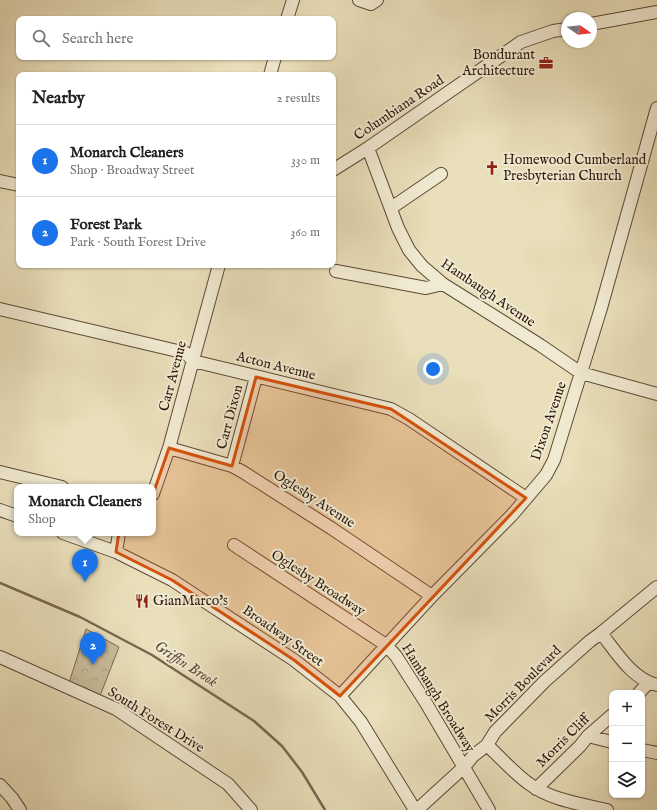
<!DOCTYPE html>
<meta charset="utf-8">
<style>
:root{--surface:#fff;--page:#f6f6f6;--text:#202124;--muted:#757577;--line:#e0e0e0;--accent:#1a73e8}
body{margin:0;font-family:"IM FELL English",serif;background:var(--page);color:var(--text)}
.controls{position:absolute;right:12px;bottom:12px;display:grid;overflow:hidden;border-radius:8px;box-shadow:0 1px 3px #0004}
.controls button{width:36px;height:36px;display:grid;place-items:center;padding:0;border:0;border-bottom:1px solid var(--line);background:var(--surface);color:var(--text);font:20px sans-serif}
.compass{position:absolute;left:561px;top:12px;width:36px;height:36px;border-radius:50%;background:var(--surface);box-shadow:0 1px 3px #0004;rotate:104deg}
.you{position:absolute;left:433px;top:369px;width:14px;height:14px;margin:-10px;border:3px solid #fff;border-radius:50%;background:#1a73e8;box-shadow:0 0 0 6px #1a73e833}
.badge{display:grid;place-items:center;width:26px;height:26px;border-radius:50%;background:var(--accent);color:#fff;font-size:13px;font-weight:700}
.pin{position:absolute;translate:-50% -33px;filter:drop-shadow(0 1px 2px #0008)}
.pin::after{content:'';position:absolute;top:21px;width:14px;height:12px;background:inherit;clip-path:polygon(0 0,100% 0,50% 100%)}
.popup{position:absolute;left:14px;top:484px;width:142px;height:52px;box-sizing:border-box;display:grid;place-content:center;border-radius:8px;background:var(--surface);filter:drop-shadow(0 1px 3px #0005);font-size:13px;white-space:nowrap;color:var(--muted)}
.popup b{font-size:15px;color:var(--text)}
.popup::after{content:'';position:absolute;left:50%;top:100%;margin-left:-8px;border:8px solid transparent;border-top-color:var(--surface)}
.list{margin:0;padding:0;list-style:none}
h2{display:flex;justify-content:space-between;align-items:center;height:52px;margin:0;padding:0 16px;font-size:17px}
h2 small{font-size:13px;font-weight:400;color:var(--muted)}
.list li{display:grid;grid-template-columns:26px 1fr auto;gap:12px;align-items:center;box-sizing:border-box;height:72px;padding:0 16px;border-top:1px solid var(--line)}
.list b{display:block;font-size:15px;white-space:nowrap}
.list p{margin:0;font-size:13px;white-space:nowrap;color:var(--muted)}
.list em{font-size:13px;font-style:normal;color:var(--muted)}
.icon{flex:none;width:22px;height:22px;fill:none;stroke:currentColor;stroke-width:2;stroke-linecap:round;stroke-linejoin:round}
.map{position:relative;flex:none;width:657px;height:810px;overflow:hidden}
.search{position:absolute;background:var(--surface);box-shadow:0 1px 3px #0004;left:16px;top:16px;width:320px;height:44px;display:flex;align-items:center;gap:10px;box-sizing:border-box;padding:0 14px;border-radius:8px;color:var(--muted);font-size:15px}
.panel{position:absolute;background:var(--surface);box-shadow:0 1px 3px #0004;left:16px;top:72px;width:320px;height:196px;border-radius:8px}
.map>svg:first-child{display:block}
.park{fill:url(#park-crowns);stroke:#7c6a54}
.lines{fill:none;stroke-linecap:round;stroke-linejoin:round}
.stream{stroke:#786750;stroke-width:2.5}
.minor-casing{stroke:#5d4a37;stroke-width:14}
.minor{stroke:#f1ead2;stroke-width:12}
.marked{fill:#d5520c;fill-opacity:0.2;stroke:#d5520c;stroke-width:3;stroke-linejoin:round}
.labels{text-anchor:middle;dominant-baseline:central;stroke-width:4;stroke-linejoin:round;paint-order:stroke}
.poi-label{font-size:14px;fill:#2e180b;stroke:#f1ead2;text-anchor:start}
.street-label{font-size:14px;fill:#2e180b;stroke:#f1ead2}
.water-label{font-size:15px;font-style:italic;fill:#5f4c39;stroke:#f1ead2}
</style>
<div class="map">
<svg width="657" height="810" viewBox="0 0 657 810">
<defs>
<pattern id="park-crowns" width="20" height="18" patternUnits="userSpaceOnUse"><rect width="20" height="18" fill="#c9bd9c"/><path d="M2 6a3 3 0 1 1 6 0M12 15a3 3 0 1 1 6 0" fill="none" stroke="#ada285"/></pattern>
</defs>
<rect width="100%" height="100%" fill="#e9dfba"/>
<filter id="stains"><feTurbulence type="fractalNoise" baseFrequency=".005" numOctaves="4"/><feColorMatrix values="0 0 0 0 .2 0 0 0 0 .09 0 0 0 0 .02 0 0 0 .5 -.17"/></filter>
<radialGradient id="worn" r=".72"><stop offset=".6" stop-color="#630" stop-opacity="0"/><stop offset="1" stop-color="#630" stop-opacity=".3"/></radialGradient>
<path class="park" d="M86,629L119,647L100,696L69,683Z"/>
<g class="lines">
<path class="stream" d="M0,583L80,617L152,655L254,721L282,746L302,772L325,810"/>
<defs>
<path id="minor" d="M359,0L371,4L377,0
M287,19L293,0
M591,24L657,12
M270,75L275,57
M368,148L398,228L409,250L422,266L443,284L540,345L581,373L657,394
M333,170L368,148L521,42L553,31L567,29
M0,181L19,185
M391,208L441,174
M336,271L426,288L443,284
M0,309L186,353L193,361L391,409L409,419L526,498
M169,448L232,466L243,472L331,528L432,596
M232,466L256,377
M0,472L62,487
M153,494L169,448L219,265
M0,510L17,516
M63,533L116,552L172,580L294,660L340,696L361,722L415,810
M234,545L386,645L396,656L426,703L489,810
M116,552L119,533
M601,633C617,653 632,679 657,685
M0,657L116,709L228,784L251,810
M639,693L648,683
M340,696L432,596L512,515L546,475L554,460L601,308L657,108
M588,736L612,742
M487,745C500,757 513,772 528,783C550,800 581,804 607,810
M642,750L657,753
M0,785L12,798L20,810
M536,789L580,746L588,736L612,715
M417,810L464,767L473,756L487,745L495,732L545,681L590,641L601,633L657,587"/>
</defs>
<use href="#minor" class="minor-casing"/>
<use href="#minor" class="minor"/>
</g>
<path class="marked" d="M256,377L391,409L526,498L340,696L294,660L213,607L172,580L116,552L119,532L128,513L151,500L169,448L232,466Z"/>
<defs>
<symbol id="office-bare" viewBox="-9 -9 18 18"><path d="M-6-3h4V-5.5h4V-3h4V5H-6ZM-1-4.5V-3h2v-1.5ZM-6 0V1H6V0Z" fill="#8f2418" stroke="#f1ead2" stroke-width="2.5" paint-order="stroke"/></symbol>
<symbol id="church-bare" viewBox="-9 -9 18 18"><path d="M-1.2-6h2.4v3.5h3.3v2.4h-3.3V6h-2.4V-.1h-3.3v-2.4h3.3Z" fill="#8f2418" stroke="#f1ead2" stroke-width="2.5" paint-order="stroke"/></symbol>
<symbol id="restaurant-bare" viewBox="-9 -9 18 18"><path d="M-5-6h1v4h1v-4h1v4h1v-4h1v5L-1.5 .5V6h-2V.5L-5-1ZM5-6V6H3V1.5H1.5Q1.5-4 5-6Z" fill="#8f2418" stroke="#f1ead2" stroke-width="2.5" paint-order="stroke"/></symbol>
</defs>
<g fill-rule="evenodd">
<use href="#office-bare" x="536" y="53" width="20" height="20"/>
<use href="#church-bare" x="482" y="158" width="20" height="20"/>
<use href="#restaurant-bare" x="132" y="591" width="20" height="20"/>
</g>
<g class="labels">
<g class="poi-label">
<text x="535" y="55" text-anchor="end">Bondurant<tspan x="535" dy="16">Architecture</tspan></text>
<text x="503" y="160">Homewood Cumberland<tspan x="503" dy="16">Presbyterian Church</tspan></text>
<text x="153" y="601">GianMarco's</text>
</g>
<g class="street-label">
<text transform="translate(399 108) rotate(-34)">Columbiana Road</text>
<text transform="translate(488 293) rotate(34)">Hambaugh Avenue</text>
<text transform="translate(276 366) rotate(14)">Acton Avenue</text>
<text transform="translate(173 376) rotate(-75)">Carr Avenue</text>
<text transform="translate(230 417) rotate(-75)">Carr Dixon</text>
<text transform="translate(549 421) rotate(-71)">Dixon Avenue</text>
<text transform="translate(314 499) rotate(33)">Oglesby Avenue</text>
<text transform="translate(318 583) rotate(33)">Oglesby Broadway</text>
<text transform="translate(283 636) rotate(35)">Broadway Street</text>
<text transform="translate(523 684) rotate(-45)">Morris Boulevard</text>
<text transform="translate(438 698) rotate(58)">Hambaugh Broadway</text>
<text transform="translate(156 720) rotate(32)">South Forest Drive</text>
<text transform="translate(563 741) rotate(-45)">Morris Cliff</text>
</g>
<g class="water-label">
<text transform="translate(186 664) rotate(33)">Griffin Brook</text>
</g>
</g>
<rect width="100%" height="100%" filter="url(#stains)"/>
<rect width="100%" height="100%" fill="url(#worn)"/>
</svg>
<div class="controls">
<button>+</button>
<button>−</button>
<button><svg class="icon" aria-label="layers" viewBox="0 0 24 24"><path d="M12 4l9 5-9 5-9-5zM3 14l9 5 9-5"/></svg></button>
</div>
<svg class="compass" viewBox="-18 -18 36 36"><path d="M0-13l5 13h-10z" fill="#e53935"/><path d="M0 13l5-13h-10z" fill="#757577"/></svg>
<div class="you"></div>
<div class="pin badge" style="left:85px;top:582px">1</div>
<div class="popup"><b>Monarch Cleaners</b>Shop</div>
<div class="pin badge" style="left:93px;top:665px">2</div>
<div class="search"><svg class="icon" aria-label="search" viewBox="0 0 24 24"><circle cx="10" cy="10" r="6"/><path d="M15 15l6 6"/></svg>Search here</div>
<section class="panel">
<h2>Nearby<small>2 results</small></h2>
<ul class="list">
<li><span class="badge">1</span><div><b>Monarch Cleaners</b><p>Shop · Broadway Street</p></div><em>330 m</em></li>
<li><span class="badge">2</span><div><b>Forest Park</b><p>Park · South Forest Drive</p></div><em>360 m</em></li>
</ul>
</section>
</div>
